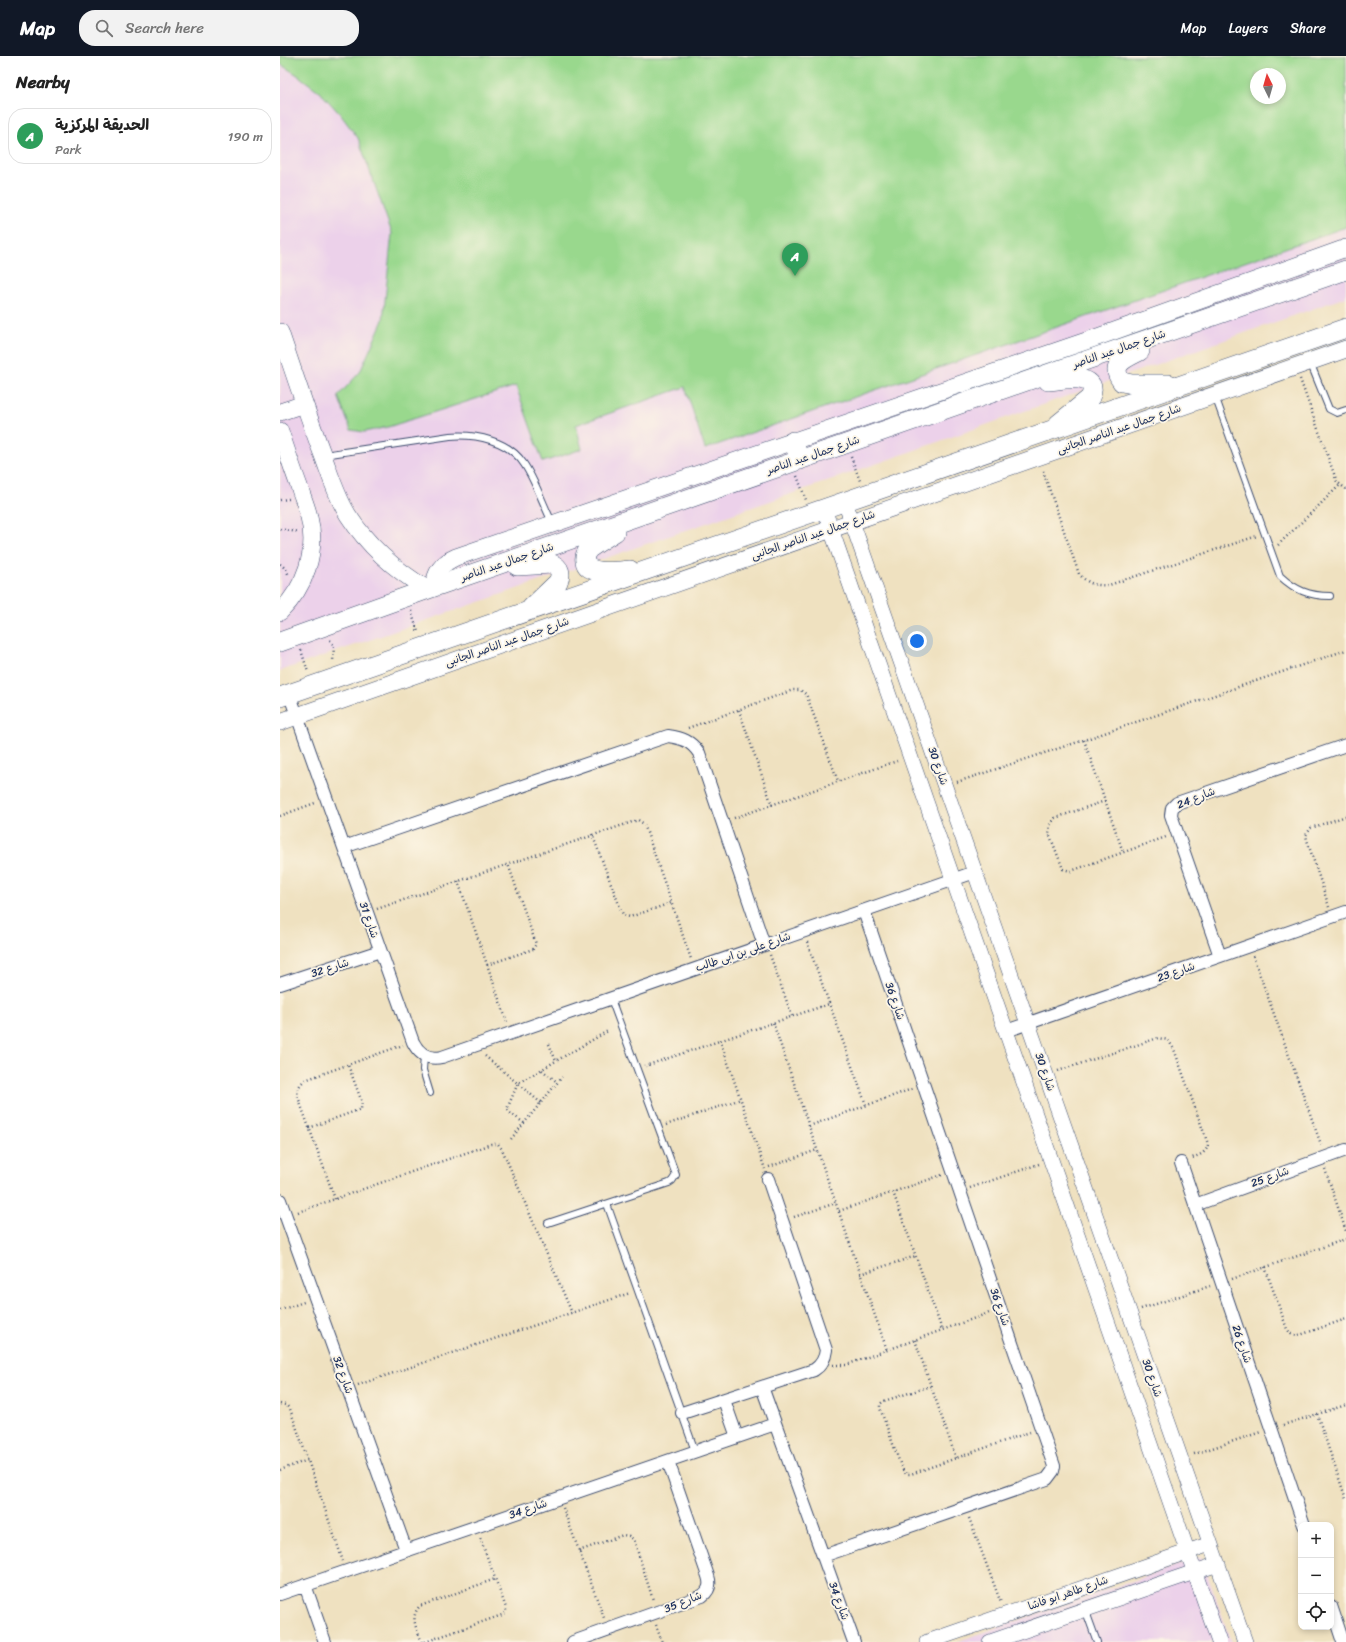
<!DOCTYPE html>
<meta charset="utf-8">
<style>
:root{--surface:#fff;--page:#f2f2f2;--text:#222;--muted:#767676;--line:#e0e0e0;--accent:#111827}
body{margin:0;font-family:Sriracha,"Playpen Sans Arabic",sans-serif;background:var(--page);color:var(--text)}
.controls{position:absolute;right:12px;bottom:12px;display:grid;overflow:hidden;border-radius:8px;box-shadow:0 2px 6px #0003}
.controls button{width:36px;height:36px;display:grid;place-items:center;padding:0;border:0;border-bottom:1px solid var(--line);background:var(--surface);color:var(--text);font:20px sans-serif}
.compass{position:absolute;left:970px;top:12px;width:36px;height:36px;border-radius:50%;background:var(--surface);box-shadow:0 2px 6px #0003;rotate:355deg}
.you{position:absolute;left:637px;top:585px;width:14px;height:14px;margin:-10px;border:3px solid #fff;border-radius:50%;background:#1a73e8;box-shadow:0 0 0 6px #1a73e833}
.badge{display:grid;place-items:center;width:26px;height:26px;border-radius:50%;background:var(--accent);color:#fff;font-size:13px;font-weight:700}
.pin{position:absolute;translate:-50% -33px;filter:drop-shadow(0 1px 2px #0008)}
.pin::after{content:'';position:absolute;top:21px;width:14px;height:12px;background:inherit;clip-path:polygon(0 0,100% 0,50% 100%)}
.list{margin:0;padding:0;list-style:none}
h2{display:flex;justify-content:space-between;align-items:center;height:52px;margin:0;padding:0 16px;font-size:17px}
h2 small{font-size:13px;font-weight:400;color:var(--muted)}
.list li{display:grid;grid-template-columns:26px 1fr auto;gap:12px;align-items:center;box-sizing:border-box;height:56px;margin:0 8px 8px;padding:0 8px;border:1px solid var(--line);border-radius:16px}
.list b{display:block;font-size:15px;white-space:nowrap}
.list p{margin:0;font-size:13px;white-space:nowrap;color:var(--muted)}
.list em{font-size:13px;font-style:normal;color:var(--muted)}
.icon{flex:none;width:22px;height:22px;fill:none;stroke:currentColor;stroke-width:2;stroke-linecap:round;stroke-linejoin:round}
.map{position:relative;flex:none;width:1066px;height:1586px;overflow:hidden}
header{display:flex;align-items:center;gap:24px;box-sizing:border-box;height:56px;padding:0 20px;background:var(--accent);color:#fff}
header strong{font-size:19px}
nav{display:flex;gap:22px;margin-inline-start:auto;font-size:14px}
.search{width:280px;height:36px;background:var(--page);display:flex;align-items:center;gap:10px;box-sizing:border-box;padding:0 14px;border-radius:16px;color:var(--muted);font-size:15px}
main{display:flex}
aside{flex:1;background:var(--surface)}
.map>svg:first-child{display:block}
.built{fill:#ecd1ea;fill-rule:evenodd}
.green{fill:#99d88d;stroke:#5a8476;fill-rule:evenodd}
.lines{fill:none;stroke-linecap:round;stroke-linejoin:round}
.service-casing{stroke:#3b4a6d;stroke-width:8}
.minor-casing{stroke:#3b4a6d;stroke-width:14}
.tertiary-casing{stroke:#3b4a6d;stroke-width:16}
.secondary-casing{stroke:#3b4a6d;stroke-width:18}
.primary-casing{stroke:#3b4a6d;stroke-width:20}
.path{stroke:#3b4a6d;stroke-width:2.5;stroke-dasharray:1 3;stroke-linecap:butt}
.service{stroke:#fff;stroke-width:6}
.minor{stroke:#fff;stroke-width:12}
.tertiary{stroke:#fff;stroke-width:15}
.secondary{stroke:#fff;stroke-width:17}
.primary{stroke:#fff;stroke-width:19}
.labels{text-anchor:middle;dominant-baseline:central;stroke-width:3.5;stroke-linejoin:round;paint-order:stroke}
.street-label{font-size:11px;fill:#1b2f5e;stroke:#fcf5e5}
</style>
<header>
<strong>Map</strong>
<div class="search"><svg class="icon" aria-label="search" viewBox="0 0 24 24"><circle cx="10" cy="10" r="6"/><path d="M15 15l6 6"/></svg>Search here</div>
<nav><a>Map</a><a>Layers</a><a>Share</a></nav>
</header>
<main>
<aside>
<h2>Nearby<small></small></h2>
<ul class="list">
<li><span class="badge" style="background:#2e9e5b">A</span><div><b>الحديقة المركزية</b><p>Park</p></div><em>190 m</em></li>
</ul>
</aside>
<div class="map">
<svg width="1066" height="1586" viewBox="0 0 1066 1586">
<rect width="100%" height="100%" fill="#fcf5e5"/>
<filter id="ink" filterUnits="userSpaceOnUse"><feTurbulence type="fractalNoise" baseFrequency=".025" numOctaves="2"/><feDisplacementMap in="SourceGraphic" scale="8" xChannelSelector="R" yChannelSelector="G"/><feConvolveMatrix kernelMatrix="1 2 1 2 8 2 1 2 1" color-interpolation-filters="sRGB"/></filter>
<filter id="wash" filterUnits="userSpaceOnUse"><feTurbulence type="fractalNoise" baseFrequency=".012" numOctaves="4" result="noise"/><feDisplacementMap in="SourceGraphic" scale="16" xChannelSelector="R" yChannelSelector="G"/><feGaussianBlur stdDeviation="0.9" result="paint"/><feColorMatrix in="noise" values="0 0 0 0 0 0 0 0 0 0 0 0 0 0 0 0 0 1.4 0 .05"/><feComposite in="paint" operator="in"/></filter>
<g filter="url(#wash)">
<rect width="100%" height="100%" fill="#efe1c0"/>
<path class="built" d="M0,0H1066V241L545,426L0,615ZM976,18H1000V42H976Z
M921,1501L951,1586H676Z"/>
<path class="green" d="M0,0H1066V171L425,393L405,331L296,369L302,393L263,406L236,330L108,371L84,376L71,374L58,340L80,316L103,264L112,177L78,82L60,58L40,36L16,18L0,8ZM976,18H1000V42H976Z"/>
</g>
<g filter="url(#ink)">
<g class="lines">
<defs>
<path id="service" d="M1030,306L1049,353L1057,357L1066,354
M935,340L1000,520C1015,534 1029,540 1050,540
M44,399L170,380C196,378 228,384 244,408C255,424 263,448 272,466
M144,1000L143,1014L150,1037
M327,1148L415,1395
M268,1167L389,1127L392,1125L396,1119L331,943
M805,1553L817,1586"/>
<path id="minor" d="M9,637L133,986C139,998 148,1004 162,1001L695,816
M64,791L388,680C402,682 411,685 419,697L484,889
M940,900L891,759L892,752L897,747L1066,689
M0,928L100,895
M726,975L1066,856
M901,1107L1024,1469
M0,1144L126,1494
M915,1149L1066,1094
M482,1331L574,1586
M444,1344L457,1381
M402,1357L534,1314C542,1309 545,1303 546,1294L488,1123
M543,1500L767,1423L773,1415L774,1410L584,855
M25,1529L45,1586
M0,1538L495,1368
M1051,1550L1063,1586
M293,1586L422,1540C429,1535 431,1529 428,1520L388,1405"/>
<path id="tertiary" d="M565,446L965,1586
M544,453L939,1586
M647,1586L930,1488
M710,1586L938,1508"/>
<path id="secondary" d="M0,276C14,317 27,357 42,397C50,418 56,440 68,459C88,490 115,514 147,533
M0,356L24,348
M0,375C6,393 12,411 19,430C22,440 27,451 29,461C38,496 25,531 0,556
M154,531C155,516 162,507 176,501L812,283L1066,192
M0,666L1066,293"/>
<path id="primary" d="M860,295C847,302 828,308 842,326L852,328H889
M768,325C782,324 822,315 810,342L778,368
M513,385L520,404
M335,476C327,481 317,487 309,493C306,496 304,501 305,505C307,520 338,515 350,514
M237,510L272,508C280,511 282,518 278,526L251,552
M0,586L154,531L1066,214
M0,641L1066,272"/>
</defs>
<use href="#service" class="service-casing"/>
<use href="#minor" class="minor-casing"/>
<use href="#tertiary" class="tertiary-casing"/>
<use href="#secondary" class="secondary-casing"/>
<use href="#primary" class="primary-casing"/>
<path class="path" d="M1020,323L1057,426L1066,433
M571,401L580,425
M763,415L799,518C808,528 816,530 829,529L977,480
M517,420L526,444
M0,444L9,443
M0,473L17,476
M998,489L1060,429
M0,508L6,513L9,520
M131,555L138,576
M50,584L54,590L53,606
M21,594L28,616
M459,654L492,749
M408,672L513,634H520L526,638L558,725
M804,684L843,796
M677,726L804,684L1066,594
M825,745L775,762L770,769L769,777L783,813L791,815L886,781
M0,760L35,747
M454,762L617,705
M312,778L343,859L350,861L391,847
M178,825L227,966
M1049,851L1027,784L1026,779L1031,772L1066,760
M97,853L358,764L364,768L411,903
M527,886L586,1049
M490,899L512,960
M973,900L1042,1091
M207,909L253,893L256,888L228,808
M493,967L607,1294
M440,984L485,1113
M269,988L276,1005
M205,1000L261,1047
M365,1010L549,948
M262,1014L277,1026
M778,1015L878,982L888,984L894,993L928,1088C927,1097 919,1099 912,1102
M244,1067L230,1057L227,1053L238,1027L328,975
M386,1069L461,1043
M529,1070L632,1033
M29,1072L81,1053L82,1046L68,1009
M231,1083L282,1021
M489,1111L537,1094
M1045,1113L1066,1175
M690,1132L759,1108
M613,1136L662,1274
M55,1143L18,1041C16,1034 19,1029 25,1024L123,989
M559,1155L662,1119
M18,1156L211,1088H218L222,1093L292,1257
M514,1161L556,1147
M985,1211L1007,1273L1011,1278L1020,1279L1066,1263
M580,1218L636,1200
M952,1223L1066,1183
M861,1253L930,1230
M0,1254L24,1246
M635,1284L676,1402
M553,1309H566L709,1257
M78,1329L350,1237
M651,1330L604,1345L600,1348V1352L622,1413L626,1418H631L750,1376
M0,1348L6,1349L10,1353L63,1505
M1037,1358L1066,1443
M1003,1369L1066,1349
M914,1398L981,1376
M0,1414L28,1404
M283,1452L324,1562
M689,1462L721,1547
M299,1495L343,1479L349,1480L354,1484L373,1544
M376,1569L382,1586
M142,1586C137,1574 129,1561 140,1550L215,1523
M145,1586L222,1559L226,1556V1552L200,1482"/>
<use href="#service" class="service"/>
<use href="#minor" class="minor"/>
<use href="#tertiary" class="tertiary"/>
<use href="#secondary" class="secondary"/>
<use href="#primary" class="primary"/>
</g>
</g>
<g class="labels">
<g class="street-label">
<text transform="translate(839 293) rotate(-19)">شارع جمال عبد الناصر</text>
<text transform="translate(839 373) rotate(-19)">شارع جمال عبد الناصر الجانبى</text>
<text transform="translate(533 399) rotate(-19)">شارع جمال عبد الناصر</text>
<text transform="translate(533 479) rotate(-19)">شارع جمال عبد الناصر الجانبى</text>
<text transform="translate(227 506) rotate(-19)">شارع جمال عبد الناصر</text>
<text transform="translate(227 586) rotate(-19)">شارع جمال عبد الناصر الجانبى</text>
<text transform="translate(658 710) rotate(71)">شارع 30</text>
<text transform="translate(916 742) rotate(-22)">شارع 24</text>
<text transform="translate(89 864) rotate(71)">شارع 31</text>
<text transform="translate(463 896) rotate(-19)">شارع على بن ابى طالب</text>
<text transform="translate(50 912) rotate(-18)">شارع 32</text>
<text transform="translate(896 916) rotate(-19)">شارع 23</text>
<text transform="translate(615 945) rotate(71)">شارع 36</text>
<text transform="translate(765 1016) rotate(71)">شارع 30</text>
<text transform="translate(990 1121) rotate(-20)">شارع 25</text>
<text transform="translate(720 1251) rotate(71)">شارع 36</text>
<text transform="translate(962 1288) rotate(71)">شارع 26</text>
<text transform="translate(63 1319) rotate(70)">شارع 32</text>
<text transform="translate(872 1322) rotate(71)">شارع 30</text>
<text transform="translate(248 1453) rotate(-19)">شارع 34</text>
<text transform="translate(788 1537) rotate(-19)">شارع طاهر ابو فاشا</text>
<text transform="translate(559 1545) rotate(70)">شارع 34</text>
<text transform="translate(403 1546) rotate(-22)">شارع 35</text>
</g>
</g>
</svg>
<div class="controls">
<button>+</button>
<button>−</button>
<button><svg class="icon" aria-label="locate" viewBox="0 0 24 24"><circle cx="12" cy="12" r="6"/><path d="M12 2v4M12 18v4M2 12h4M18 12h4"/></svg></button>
</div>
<svg class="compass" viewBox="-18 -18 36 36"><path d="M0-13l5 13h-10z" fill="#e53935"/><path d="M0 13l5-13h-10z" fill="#767676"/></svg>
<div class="you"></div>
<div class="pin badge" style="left:515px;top:220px;background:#2e9e5b">A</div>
</div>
</main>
